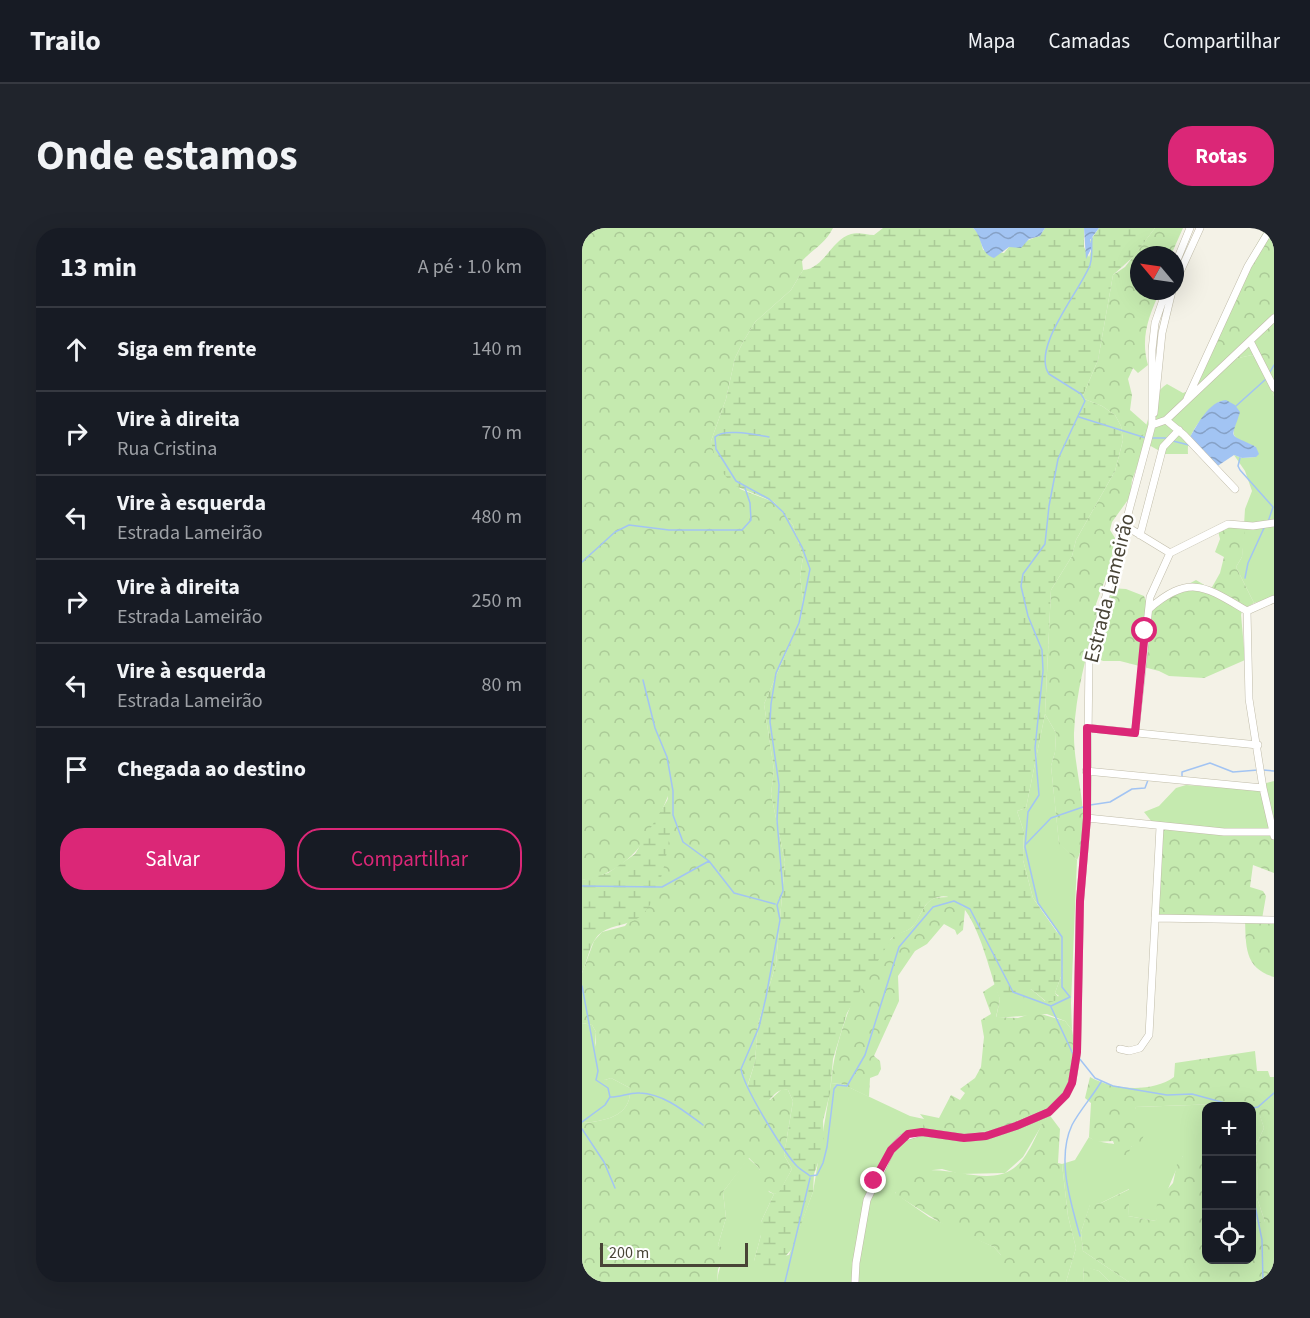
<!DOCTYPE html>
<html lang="pt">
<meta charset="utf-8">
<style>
:root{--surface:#171b24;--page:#20242c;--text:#f1f3f6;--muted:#9ea1a6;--line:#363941;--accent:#db2777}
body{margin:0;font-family:"Source Sans 3",sans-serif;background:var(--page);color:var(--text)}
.controls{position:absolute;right:18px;bottom:18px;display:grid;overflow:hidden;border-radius:12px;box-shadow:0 6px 24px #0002}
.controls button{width:54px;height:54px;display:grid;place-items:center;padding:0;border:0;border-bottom:2px solid var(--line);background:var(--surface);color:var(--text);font:30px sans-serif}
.compass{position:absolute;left:548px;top:18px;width:54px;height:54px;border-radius:50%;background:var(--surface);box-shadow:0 6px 24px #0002;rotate:299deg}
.scale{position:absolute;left:18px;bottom:15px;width:148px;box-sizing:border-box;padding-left:6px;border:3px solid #484436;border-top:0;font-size:16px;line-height:21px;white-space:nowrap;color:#484436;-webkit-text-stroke:4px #fff;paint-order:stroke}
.stop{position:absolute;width:18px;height:18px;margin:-14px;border:4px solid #db2777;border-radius:50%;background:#fff}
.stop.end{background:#db2777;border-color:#fff;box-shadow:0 2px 6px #0008}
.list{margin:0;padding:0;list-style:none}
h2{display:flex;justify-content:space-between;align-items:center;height:78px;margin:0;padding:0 24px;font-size:26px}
h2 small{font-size:20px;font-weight:400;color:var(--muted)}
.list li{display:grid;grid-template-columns:39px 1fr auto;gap:18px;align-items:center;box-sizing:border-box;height:84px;padding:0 24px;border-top:2px solid var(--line)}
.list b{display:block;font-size:22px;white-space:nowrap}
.list p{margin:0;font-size:20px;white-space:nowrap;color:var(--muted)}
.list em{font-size:20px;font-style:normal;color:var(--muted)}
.actions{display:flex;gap:12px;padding:18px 24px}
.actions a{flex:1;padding:14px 0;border:2px solid var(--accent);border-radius:24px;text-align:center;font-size:21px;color:var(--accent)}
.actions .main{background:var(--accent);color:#fff}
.icon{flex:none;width:33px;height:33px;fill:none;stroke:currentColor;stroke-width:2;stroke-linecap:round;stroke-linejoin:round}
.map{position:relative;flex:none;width:692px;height:1054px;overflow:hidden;border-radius:24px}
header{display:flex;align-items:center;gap:36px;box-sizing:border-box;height:84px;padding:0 30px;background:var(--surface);border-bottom:2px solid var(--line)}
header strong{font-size:28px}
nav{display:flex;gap:33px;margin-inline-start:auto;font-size:21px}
.intro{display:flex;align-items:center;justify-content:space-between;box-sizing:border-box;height:144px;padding:0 36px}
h1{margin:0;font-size:42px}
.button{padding:15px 27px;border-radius:24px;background:var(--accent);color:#fff;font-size:21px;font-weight:700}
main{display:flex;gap:36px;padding:0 36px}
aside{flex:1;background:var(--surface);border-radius:24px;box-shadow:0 6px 24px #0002}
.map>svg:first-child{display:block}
.grass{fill:#c5eaaf}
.forest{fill:url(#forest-crowns)}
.wetland{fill:url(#wetland-marsh)}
.water{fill:url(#water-waves)}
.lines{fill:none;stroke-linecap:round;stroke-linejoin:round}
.stream{stroke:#a2c4f3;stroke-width:1.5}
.minor-casing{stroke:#c0bca9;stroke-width:8}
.minor{stroke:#fff;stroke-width:7}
.route{stroke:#db2777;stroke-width:8}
.labels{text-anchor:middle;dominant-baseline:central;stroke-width:5;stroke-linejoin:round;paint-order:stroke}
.street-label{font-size:21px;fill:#484436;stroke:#fff}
</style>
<header>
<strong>Trailo</strong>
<nav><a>Mapa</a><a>Camadas</a><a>Compartilhar</a></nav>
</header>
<div class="intro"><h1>Onde estamos</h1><a class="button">Rotas</a></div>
<main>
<aside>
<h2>13 min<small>A pé · 1.0 km</small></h2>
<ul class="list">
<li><svg class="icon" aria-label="ahead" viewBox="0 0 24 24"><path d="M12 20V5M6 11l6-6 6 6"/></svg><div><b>Siga em frente</b></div><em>140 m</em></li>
<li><svg class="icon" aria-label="right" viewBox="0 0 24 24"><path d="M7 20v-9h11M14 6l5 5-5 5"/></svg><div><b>Vire à direita</b><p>Rua Cristina</p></div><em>70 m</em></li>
<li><svg class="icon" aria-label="left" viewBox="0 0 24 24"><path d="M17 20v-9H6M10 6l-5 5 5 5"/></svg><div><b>Vire à esquerda</b><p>Estrada Lameirão</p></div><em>480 m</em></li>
<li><svg class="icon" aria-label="right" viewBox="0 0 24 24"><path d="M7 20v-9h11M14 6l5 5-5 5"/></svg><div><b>Vire à direita</b><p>Estrada Lameirão</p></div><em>250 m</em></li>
<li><svg class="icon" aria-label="left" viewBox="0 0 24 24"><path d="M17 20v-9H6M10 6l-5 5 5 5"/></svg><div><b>Vire à esquerda</b><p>Estrada Lameirão</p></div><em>80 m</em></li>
<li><svg class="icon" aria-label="arrive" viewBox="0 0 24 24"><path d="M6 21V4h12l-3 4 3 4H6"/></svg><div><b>Chegada ao destino</b></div></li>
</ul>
<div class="actions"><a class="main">Salvar</a><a>Compartilhar</a></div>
</aside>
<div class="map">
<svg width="692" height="1054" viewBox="0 0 692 1054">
<defs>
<pattern id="forest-crowns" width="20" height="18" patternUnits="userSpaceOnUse" patternTransform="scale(1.5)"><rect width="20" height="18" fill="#c5eaaf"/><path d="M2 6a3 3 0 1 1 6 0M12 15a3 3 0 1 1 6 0" fill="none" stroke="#abca97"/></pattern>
<pattern id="wetland-marsh" width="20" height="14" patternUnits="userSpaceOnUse" patternTransform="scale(1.5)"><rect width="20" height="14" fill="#c5eaaf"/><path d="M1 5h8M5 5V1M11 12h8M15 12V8" fill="none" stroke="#abca97"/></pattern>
<pattern id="water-waves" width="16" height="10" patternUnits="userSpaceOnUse" patternTransform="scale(1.5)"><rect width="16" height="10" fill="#a2c4f3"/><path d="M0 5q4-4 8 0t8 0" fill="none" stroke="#86a1c6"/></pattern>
</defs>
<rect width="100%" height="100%" fill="#f4f2e7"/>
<path class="grass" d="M670,127L674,130L692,168V369L672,375L654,339L660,329L663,281L670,263L663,243L652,227L660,230L674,229V219L655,211L652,207L648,174L638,173C623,187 604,203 606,226H583L558,212C569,194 567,167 585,156L601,165L626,155L652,131Z
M463,486L474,505L473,524L469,538L477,615L495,632L489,775L490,802L483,793L465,786L414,790L418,771H427L449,761L463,773L477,768L473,765L481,743L475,702L451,670L441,632L442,604L435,583L444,580Z
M692,553V606L574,599L562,584L577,578L594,560L604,557L662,561Z
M0,795L10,797L14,804L13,815L23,852L29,850L48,860C50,888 24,893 0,895Z
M258,855L328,888L342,891L374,908L416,901L471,878L441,929L423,945L378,946L360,941L351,942L313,965L347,989L412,1019L419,1027V1054H135C136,1041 142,1033 141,1021L136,1017L144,990L141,964L166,930L177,940L187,964L192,966L179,994V1007L172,1033L207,1027L231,964L249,856Z
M638,876L624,878V929L601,928C590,949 582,971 574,993L546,988L547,961L519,975L508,977L499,1004L501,1023L547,1054H528L517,1043L502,1039L501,1054H484L494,1020L486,988L480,936L493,932L507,909C516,916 536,915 549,919L559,911L560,908L553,879Z
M678,887L682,900L672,921L676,939L675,970L683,994H675L670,980V890Z"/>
<path class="forest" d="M0,0H251C243,16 231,21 220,33L221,42L209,62L173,94L161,114L153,130L144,171L129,213L158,261L192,274L211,297L221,329L218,349L221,370L219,390L182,476L192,542L189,566L203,634L194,736L176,796L173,834L165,859L188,872L200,861L206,862L211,873L202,927L210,941L197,965L192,966L183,961L177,940L167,930L141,964L144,990L136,1017L147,1024L136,1041L135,1054H0V895C24,893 50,888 48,860L29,850L23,852L13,842L14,804L10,797L0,795V745L12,713L20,704L43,698L76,656L80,638L86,568C70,608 46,646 0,652Z
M573,0H601L589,27H557V63H578C567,88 558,109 566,137L556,145L551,140L546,151L550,167L548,182L565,197L559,212L564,215L550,252L548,269L530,294L528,302L533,310L528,338L514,376L516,388C504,427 494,464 492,505C491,543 512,598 495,632L477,616L469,538L473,524L474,505L463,486L469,362L490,328L494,312L533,243L541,212L539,198L533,187L520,178L500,170L516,132L531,47L543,39Z
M684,0H692V168L674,130L670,127L652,131L618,157L616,152L667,30Z
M635,299L663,300L660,329L654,339L672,375L660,382L659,387L662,420L666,425L663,432L622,450L587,448L577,443L538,433H521L510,428L528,360L544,361L562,368L566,378L614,352L629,361L638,345L642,329L633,324L638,311Z
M574,599L692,606V645L671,637L668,659L681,663L684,668L680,691L692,693V749C662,740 664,718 663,691L570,686L573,676L578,671L577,602Z
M371,669L383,681L381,702L375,707L373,702L362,696L345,716L333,723L316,748L317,773L292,828L298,833L299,841L296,847L288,850L287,869L258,855L249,856C252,810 278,742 311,709C316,704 325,704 330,699C338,691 341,674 353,670C358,669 366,669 371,669Z
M413,756L418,771L414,789L436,790L448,786H459L483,793L490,802L494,824L485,859L471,878L416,901L374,908L341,900L342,891L338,886L357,890L369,867L378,872L383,865L378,861L393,850L399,839L402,809L399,792L409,786L401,764Z
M673,823L675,843H686L688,849H692V1054H547L501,1023L499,1004L508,976L519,975L548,961L546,988L574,993L575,973L591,955L595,936L601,928H623L624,1032H670V980L675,994H683L675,970L676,939L672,921L682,900L678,888L670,890V878L637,876L553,879L563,902L560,913L549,919L545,929L534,921L531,913L514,914L507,909L509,875L503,870L508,849C531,862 570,865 592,849L593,835Z
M466,885L478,901L476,935L480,936L486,988L494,1020L484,1054H419V1027L412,1019L367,1000L313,966C338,915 397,966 432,940C449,927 455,902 466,885Z
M502,1038L517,1043L528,1054H501Z"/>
<path class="wetland" d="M301,0H391L397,6L401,22L422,25L427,19C439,18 445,11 458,8L463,0H502V19L507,29L510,20L508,13L517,0H573L551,29L531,47L516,132L500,170L520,178L533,187L539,198L541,212L533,243L494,312L490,328L469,362L463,486L444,580L435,583L442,604L441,632L451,670L477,707L481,743L473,765L478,771L466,775L449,761L441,771H418C407,748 391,651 351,671C339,677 338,693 329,700C322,705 315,705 309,711L265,785L251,831L248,865L241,893L242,918L232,946L231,964L210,1021L185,1048L179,1044L172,1033L179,1007V994L192,966L197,964L210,941L202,927L211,873L206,862C195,860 192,868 184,875L176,872L165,860L173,834L176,796L194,736L203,634L189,566L192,542L182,476L219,390L221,370L218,349L221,329L211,297L192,274L151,257L135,238L129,213L144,171L153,130L161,114L173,94L209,62L221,42C242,41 249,12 269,6C277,4 284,7 292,7Z
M89,566L92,569C89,600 83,667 59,688C47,698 32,696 20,704C8,712 6,732 0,745V652L26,645L53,626Z"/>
<path class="water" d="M391,0H463L458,8L447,11L439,20L427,19L412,30C397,25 401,9 391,0Z
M502,0H517L508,12L510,19L504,31Z
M644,172L653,177L658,184C649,214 645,204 674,219L677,226L674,229L660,230L652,227L634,239L607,211C615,197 627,173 644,172Z"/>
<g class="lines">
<path class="stream" d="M688,144L692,137
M654,178L684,151
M497,189L564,210
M187,209C174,207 142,200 133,209L134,221L154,253L187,271L201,284L220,319L228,341L217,395L194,445L189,476L188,494L197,557L195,592L201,663L195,677L198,692L184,769L177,799L159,841C162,860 200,921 213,936C217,941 223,944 228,948
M569,210H584
M591,213L607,217
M658,230L656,238L658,242L691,279L686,294
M0,334L33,304L47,297L87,302H160L169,292L168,275L163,260
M663,350L666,335L682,300
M61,452L73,500L85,529L91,563V587L101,614L127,633L152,665L193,676
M681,542L692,543
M600,550V544L628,535L651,544L676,542
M508,577L528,574L550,561L563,560L566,552
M444,616L469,590L501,579
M0,658L80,659L127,633
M0,758L16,843L14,852L26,860L28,869L23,877L0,894
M469,779L491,826
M497,830L513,850L531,858L585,867L610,866L654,878
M29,869C39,869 48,864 58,865C82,866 102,883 121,897
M670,880L676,879L692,865
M0,901L22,934L33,960
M228,948L235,947L241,935L245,919L252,861L255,857L265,858L283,827L317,719L351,679L372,673L388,681L431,764L469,778L488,769L480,759V709L456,675L443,619L446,584L457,567L453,520L461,443L460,422L446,388L439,358L441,346L463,316L467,278L476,231L503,173L499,166L467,146C449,120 498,63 508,37C511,28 509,19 510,10
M670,963L680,1012L681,1054
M498,1008C489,975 474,931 490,897C498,882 510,869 519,854
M203,1054L228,950"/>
<defs>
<path id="minor" d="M593,37L608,0
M593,55L618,0
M668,113L692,160
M605,171L666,38L689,0
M572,185L580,105L590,63
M584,192L602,207L653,261
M570,197L584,192L692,90
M542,297L588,325L568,369L553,505
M558,307L581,219L597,202
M588,325L646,296L671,298L692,295
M692,371L665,383L667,471L681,560L692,608
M567,381C608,345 624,359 665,383
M505,500L676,517
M504,543L681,560
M505,590L642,604H691
M573,690L692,692
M538,821L547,823L558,820L567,807L578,599
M273,1054L274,1035L285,972L309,922L320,910L340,904L382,910L404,908L434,898L467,884L484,867L490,855L495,824L498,673L505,590L507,431L570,197V122L573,95L584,63"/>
</defs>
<use href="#minor" class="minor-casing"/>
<use href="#minor" class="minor"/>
</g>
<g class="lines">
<path class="route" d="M292,953L309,922L326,906L340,904L382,910L404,908L434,898L467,884L484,867L490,855L495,824L498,673L505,590V500L553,505L563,403"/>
</g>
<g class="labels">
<g class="street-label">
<text transform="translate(527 360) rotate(-76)">Estrada Lameirão</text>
</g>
</g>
</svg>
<div class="controls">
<button>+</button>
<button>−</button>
<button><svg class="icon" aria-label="locate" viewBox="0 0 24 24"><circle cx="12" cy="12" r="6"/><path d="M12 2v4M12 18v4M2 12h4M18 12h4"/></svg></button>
</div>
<svg class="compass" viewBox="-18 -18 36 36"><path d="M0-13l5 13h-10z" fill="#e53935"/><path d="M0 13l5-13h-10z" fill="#9ea1a6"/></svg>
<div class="scale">200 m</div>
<div class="stop" style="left:563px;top:403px"></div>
<div class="stop end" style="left:292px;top:953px"></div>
</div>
</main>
